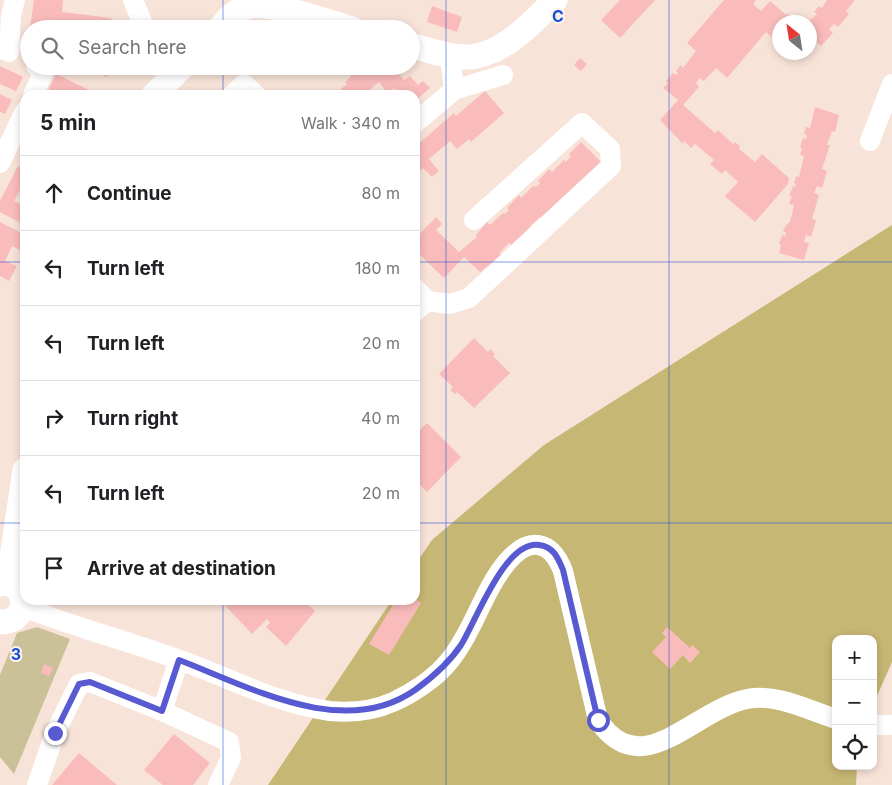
<!DOCTYPE html>
<meta charset="utf-8">
<style>
:root{--surface:#fff;--page:#f2f2f2;--text:#202124;--muted:#757577;--line:#e0e0e0}
body{margin:0;font-family:Inter,sans-serif;background:var(--page);color:var(--text)}
.controls{position:absolute;right:15px;bottom:15px;display:grid;overflow:hidden;border-radius:10px;box-shadow:0 2px 8px #0003}
.controls button{width:45px;height:45px;display:grid;place-items:center;padding:0;border:0;border-bottom:1px solid var(--line);background:var(--surface);color:var(--text);font:25px sans-serif}
.compass{position:absolute;left:772px;top:15px;width:45px;height:45px;border-radius:50%;background:var(--surface);box-shadow:0 2px 8px #0003;rotate:330deg}
.stop{position:absolute;width:15px;height:15px;margin:-11px;border:4px solid #585ad2;border-radius:50%;background:#fff}
.stop.end{background:#585ad2;border-color:#fff;box-shadow:0 1px 5px #0008}
.list{margin:0;padding:0;list-style:none}
h2{display:flex;justify-content:space-between;align-items:center;height:65px;margin:0;padding:0 20px;font-size:21px}
h2 small{font-size:16px;font-weight:400;color:var(--muted)}
.list li{display:grid;grid-template-columns:32px 1fr auto;gap:15px;align-items:center;box-sizing:border-box;height:75px;padding:0 20px;border-top:1px solid var(--line)}
.list b{display:block;font-size:19px;white-space:nowrap}
.list em{font-size:16px;font-style:normal;color:var(--muted)}
.icon{flex:none;width:28px;height:28px;fill:none;stroke:currentColor;stroke-width:2;stroke-linecap:round;stroke-linejoin:round}
.map{position:relative;flex:none;width:892px;height:785px;overflow:hidden}
.search{position:absolute;background:var(--surface);box-shadow:0 2px 8px #0003;left:20px;top:20px;width:400px;height:55px;display:flex;align-items:center;gap:12px;box-sizing:border-box;padding:0 18px;border-radius:28px;color:var(--muted);font-size:19px}
.panel{position:absolute;background:var(--surface);box-shadow:0 2px 8px #0003;left:20px;top:90px;width:400px;height:515px;border-radius:15px}
.map>svg:first-child{display:block}
.green{fill:#cbc198}
.forest{fill:#c7b774}
.building{fill:#f9bcbb}
.lines{fill:none;stroke-linecap:round;stroke-linejoin:round}
.minor{stroke:#fff;stroke-width:20}
.major{stroke:#fff;stroke-width:25}
.route{stroke:#585ad2;stroke-width:6}
.grid{fill:none;stroke:#1d4ed8;stroke-width:1;stroke-opacity:0.55}
.grid-label{font-size:16px;text-anchor:middle;font-weight:bold;fill:#1d4ed8;stroke:#fcf3ef;stroke-width:4;stroke-linejoin:round;paint-order:stroke}
</style>
<div class="map">
<svg width="892" height="785" viewBox="0 0 892 785">
<rect width="100%" height="100%" fill="#f8e3d9"/>
<path class="green" d="M37,627L70,639L14,774L0,757V675L17,633Z"/>
<path class="forest" d="M892,225V662L873,705V639H836V766H857L856,785H268L392,600H415V565L432,540L544,445Z"/>
<path class="building" d="M34,0H63L62,12L111,18L116,29H30Z
M620,0H655L620,38L601,20Z
M724,0H756L753,4L761,11L770,1L786,15L787,13L794,22H780V38L775,34L772,37L766,32L727,78L716,68L704,81L700,78L696,83L699,87L683,105L715,133L718,130L733,144L735,142L740,146L739,149L755,162L762,154L789,178L788,184L755,222L725,196L738,182L725,170L722,174L710,164L714,160L695,144L691,148L684,141L683,144L660,120L678,100L663,88L668,83L666,81L673,73L676,75L678,73L676,71L681,65L683,68L696,51L687,43Z
M827,0H855L846,11L849,14L838,27L834,24L829,29L833,33L821,46L810,36V22H808L817,14L814,12L819,6L822,8Z
M432,6L462,17L457,32L427,22Z
M580,58L587,64L581,71L574,65Z
M0,66L23,77L16,91L0,84Z
M100,66H130L105,77Z
M359,66H391L404,70L399,74L404,80L410,76L418,85L423,81L430,88L415,101V95H400L394,88L388,94L379,82L366,93L364,91L358,95H334L347,84L345,82L351,76L350,75Z
M56,74L89,90L86,95H62L49,89Z
M485,91L504,113L471,142L469,139L457,149L450,141L429,159L439,171L432,177L423,168L415,175V156L418,154L415,147L454,113L456,116Z
M0,94L12,100L5,114L0,112Z
M815,107L839,115L835,132L832,131L827,145H830L822,169L827,171L822,188L817,186L814,193L819,195L812,219L816,220L811,237L806,235L804,242L809,243L804,260L779,253L781,245L779,244L782,235L785,236L786,232H783L786,225L790,222L794,205L789,204L792,196H789L793,186L795,187L796,184L794,183L796,176L799,177L804,156L800,155L802,148L800,147L803,138L806,139L807,135L804,134L806,127L810,128Z
M581,142L602,163L542,219L540,217L530,226L532,228L512,246L509,243L499,253L502,255L480,272L464,257L444,278L415,250V239L436,217L442,224L436,230L459,252L477,237L476,235L487,222L490,225L503,213L505,214L509,210L507,208L519,195L521,198L533,186L536,187L540,183L538,181L549,169L552,172L564,160L566,162L571,156L569,154Z
M18,166L25,170V188L22,186L14,201L25,206V225L0,212V201Z
M0,222L25,235L24,252L12,246L5,261L17,266L9,281L0,276Z
M474,338L488,352L490,349L495,354L493,356L510,373L474,408L457,392L455,394L450,390L453,387L439,374Z
M427,423L461,457L427,492L415,480V435Z
M415,599L421,603L389,655L369,644L396,600Z
M220,600H304L315,611L286,646L266,627L270,623L267,619L252,634Z
M667,627L690,648L692,645L700,652L690,663L683,655L670,669L652,652L666,637L662,633Z
M44,664L53,668L49,676L41,673Z
M174,734L210,763L193,785H163L144,770Z
M79,753L117,785H52Z"/>
<g class="lines">
<path class="minor" d="M133,0L145,29
M0,47L9,52L11,15L15,0
M454,90L503,75
M33,95L44,71L36,66
M232,95L244,84L256,95
M415,123L454,90L450,56
M870,141L892,84
M0,163L25,111
M415,288L427,301L415,312
M427,301L450,304L469,298L611,166L610,149L582,123L474,220
M23,607C74,627 128,641 180,660C229,678 278,704 330,711C351,713 373,711 393,702C413,693 436,678 450,660C474,630 483,591 507,562C529,536 551,540 563,571L598,720C642,785 693,710 747,699C776,693 808,710 836,719
M162,711L229,742L231,758L218,785
M873,725H892
M37,785L55,733L79,684L90,682L162,711L179,660"/>
<path class="major" d="M219,29C227,20 235,11 246,7C268,0 328,22 352,29
M411,45C428,50 447,57 465,57C501,57 531,24 555,0
M154,95L183,66
M0,584C28,579 32,623 0,622
M8,584L25,470"/>
</g>
<g class="lines">
<path class="route" d="M55,733L79,684L90,682L162,711L179,660C250,687 344,740 415,690C433,677 449,663 461,645C476,621 505,540 539,545C554,547 558,558 563,570L598,720"/>
</g>
<path class="grid" d="M223,0V29M446,0V785M669,0V785M223,66V95M0,262H25M415,262H892M0,523H25M415,523H892M223,600V785"/>
<g class="grid-label">
<text x="558" y="22">C</text>
<text x="16" y="660">3</text>
</g>
</svg>
<div class="controls">
<button>+</button>
<button>−</button>
<button><svg class="icon" aria-label="locate" viewBox="0 0 24 24"><circle cx="12" cy="12" r="6"/><path d="M12 2v4M12 18v4M2 12h4M18 12h4"/></svg></button>
</div>
<svg class="compass" viewBox="-18 -18 36 36"><path d="M0-13l5 13h-10z" fill="#e53935"/><path d="M0 13l5-13h-10z" fill="#757577"/></svg>
<div class="stop" style="left:598px;top:720px"></div>
<div class="stop end" style="left:55px;top:733px"></div>
<div class="search"><svg class="icon" aria-label="search" viewBox="0 0 24 24"><circle cx="10" cy="10" r="6"/><path d="M15 15l6 6"/></svg>Search here</div>
<section class="panel">
<h2>5 min<small>Walk · 340 m</small></h2>
<ul class="list">
<li><svg class="icon" aria-label="ahead" viewBox="0 0 24 24"><path d="M12 20V5M6 11l6-6 6 6"/></svg><div><b>Continue</b></div><em>80 m</em></li>
<li><svg class="icon" aria-label="left" viewBox="0 0 24 24"><path d="M17 20v-9H6M10 6l-5 5 5 5"/></svg><div><b>Turn left</b></div><em>180 m</em></li>
<li><svg class="icon" aria-label="left" viewBox="0 0 24 24"><path d="M17 20v-9H6M10 6l-5 5 5 5"/></svg><div><b>Turn left</b></div><em>20 m</em></li>
<li><svg class="icon" aria-label="right" viewBox="0 0 24 24"><path d="M7 20v-9h11M14 6l5 5-5 5"/></svg><div><b>Turn right</b></div><em>40 m</em></li>
<li><svg class="icon" aria-label="left" viewBox="0 0 24 24"><path d="M17 20v-9H6M10 6l-5 5 5 5"/></svg><div><b>Turn left</b></div><em>20 m</em></li>
<li><svg class="icon" aria-label="arrive" viewBox="0 0 24 24"><path d="M6 21V4h12l-3 4 3 4H6"/></svg><div><b>Arrive at destination</b></div></li>
</ul>
</section>
</div>
